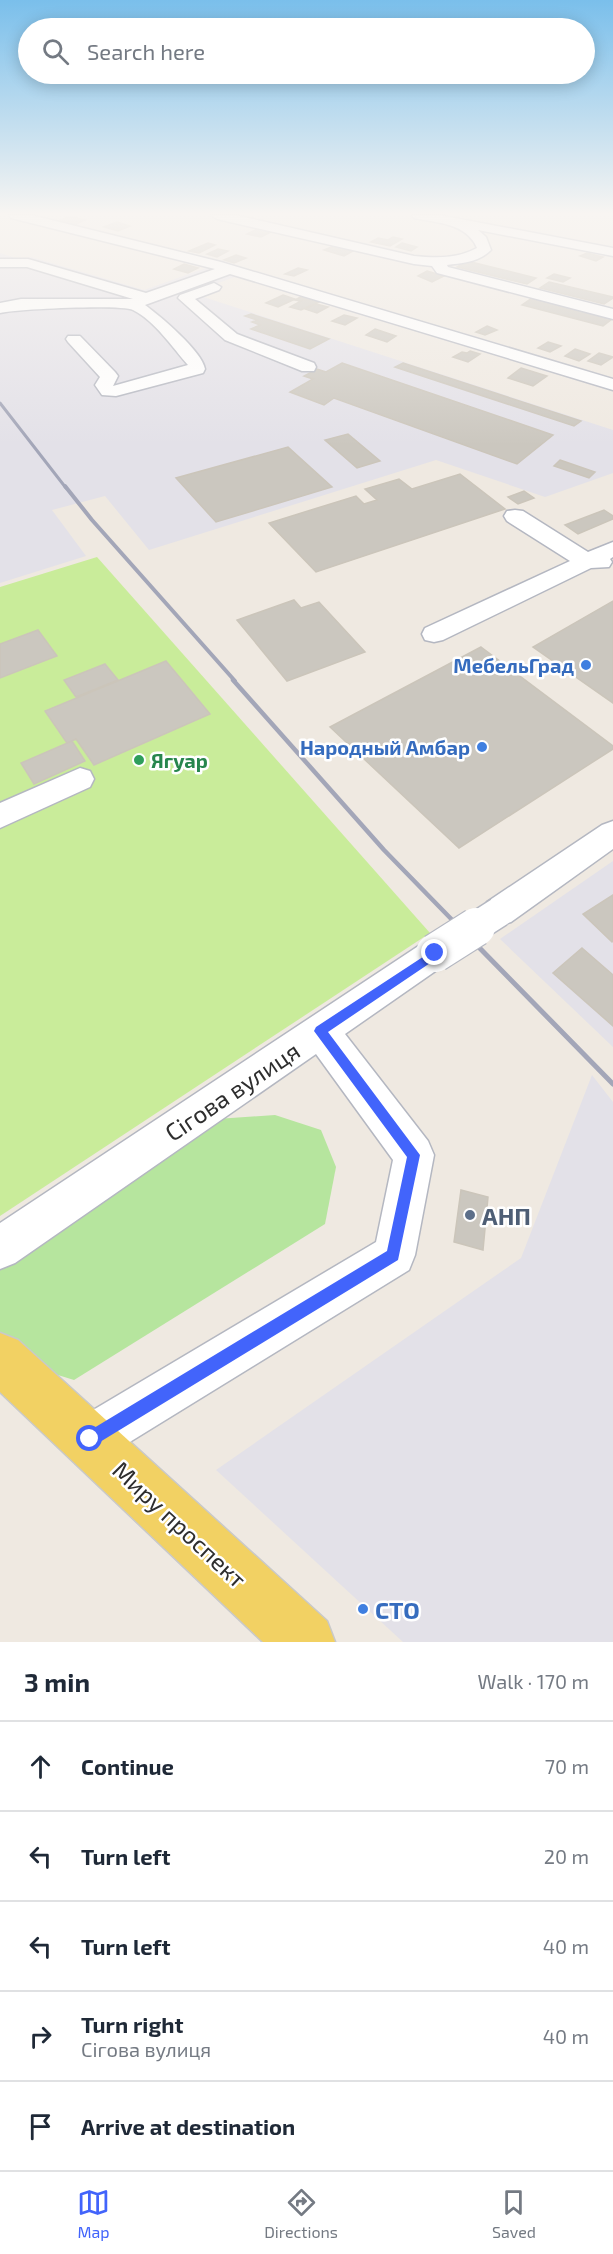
<!DOCTYPE html>
<meta charset="utf-8">
<style>
:root{--surface:#fff;--page:#f2f2f3;--text:#1f2937;--muted:#747a83;--line:#e0e1e3;--accent:#4264fb}
body{margin:0;font-family:"Exo 2",sans-serif;background:var(--page);color:var(--text)}
.stop{position:absolute;width:18px;height:18px;margin:-14px;border:4px solid #4264fb;border-radius:50%;background:#fff}
.stop.end{background:#4264fb;border-color:#fff;box-shadow:0 2px 6px #0008}
.list{margin:0;padding:0;list-style:none}
h2{display:flex;justify-content:space-between;align-items:center;height:78px;margin:0;padding:0 24px;font-size:26px}
h2 small{font-size:20px;font-weight:400;color:var(--muted)}
.list li{display:grid;grid-template-columns:39px 1fr auto;gap:18px;align-items:center;box-sizing:border-box;height:90px;padding:0 24px;border-top:2px solid var(--line)}
.list b{display:block;font-size:22px;white-space:nowrap}
.list p{margin:0;font-size:20px;white-space:nowrap;color:var(--muted)}
.list em{font-size:20px;font-style:normal;color:var(--muted)}
.icon{flex:none;width:33px;height:33px;fill:none;stroke:currentColor;stroke-width:2;stroke-linecap:round;stroke-linejoin:round}
.map{position:relative;flex:none;width:613px;height:1642px;overflow:hidden}
.search{position:absolute;background:var(--surface);box-shadow:0 3px 15px #0003;left:18px;right:18px;top:18px;height:66px;display:flex;align-items:center;gap:15px;box-sizing:border-box;padding:0 21px;border-radius:33px;color:var(--muted);font-size:22px}
.sheet{height:528px;background:var(--surface)}
nav{display:flex;justify-content:space-around;align-items:center;box-sizing:border-box;height:84px;border-top:2px solid var(--line);background:var(--surface);font-size:16px;color:var(--muted)}
nav a{display:grid;justify-items:center;gap:3px}
nav .on{color:var(--accent)}
.map>svg:first-child{display:block}
.industrial{fill:#e3e1e8}
.green{fill:#b6e59e}
.pitch{fill:#c9ec9a}
.building{fill:#cbc7bf;stroke:#cbc5ba;stroke-width:1.5}
.lines{fill:none;stroke-linecap:round;stroke-linejoin:round}
.minor-casing{stroke:#b4b7c1;stroke-width:3}
.major-casing{stroke:#c9c9c9;stroke-width:3}
.minor{fill:#fff;fill-rule:evenodd}
.major{fill:#f2d163;fill-rule:evenodd}
.rail-far3{stroke:#a3a6b8;stroke-width:3}
.rail-far2{stroke:#a3a6b8;stroke-width:4}
.rail-far1{stroke:#a3a6b8;stroke-width:4.5}
.rail{stroke:#a3a6b8;stroke-width:5}
.minor-bridge-far1-casing{stroke:#b4b7c1;stroke-width:32;stroke-linecap:butt}
.minor-bridge-casing{stroke:#b4b7c1;stroke-width:40;stroke-linecap:butt}
.minor-bridge-far1{stroke:#fff;stroke-width:29}
.minor-bridge{stroke:#fff;stroke-width:38}
.route{fill:#4264fb}
.shop-dot{fill:#3f7fe0;stroke:#fff;stroke-width:2}
.leisure-dot{fill:#2e9e5b;stroke:#fff;stroke-width:2}
.service-dot{fill:#5c6f8a;stroke:#fff;stroke-width:2}
.labels{text-anchor:middle;dominant-baseline:central;stroke-width:5;stroke-linejoin:round;paint-order:stroke}
.shop-label{font-size:20px;font-weight:bold;fill:#366cbe;stroke:#fff;text-anchor:end}
.leisure-label{font-size:20px;font-weight:bold;fill:#27864d;stroke:#fff;text-anchor:start}
.near-street-label{font-size:24px;fill:#2e2e2e;stroke:#fff}
.near-service-label{font-size:24px;font-weight:bold;fill:#4e5e75;stroke:#fff;text-anchor:start}
.near-shop-label{font-size:24px;font-weight:bold;fill:#366cbe;stroke:#fff;text-anchor:start}
</style>
<div class="map">
<svg width="613" height="1642" viewBox="0 0 613 1642">
<rect width="100%" height="100%" fill="#efe9e1"/>
<path class="industrial" d="M0,253L22,260L31,257L144,290L209,267L240,275L191,293L613,430V473L545,497L436,460L149,550L105,496L52,510L86,556L0,583Z
M613,861V1047L500,939Z
M592,1075L613,1102V1642H403L216,1470L521,1258Z"/>
<path class="green" d="M275,1115L321,1130L336,1167L325,1224L74,1380L32,1367L0,1334V1248L188,1121Z"/>
<path class="pitch" d="M97,557L430,933L0,1216V587Z"/>
<path class="building" d="M70,216L85,220L74,225L58,221Z
M117,222L130,226L118,231L104,227Z
M259,228L273,231L261,237L247,234Z
M393,237L402,239L390,246L371,242L378,238L388,240Z
M208,243L215,245L199,253L189,251Z
M402,243L417,247L411,251L396,247Z
M334,246L353,251L344,256L324,250Z
M218,249L228,251L217,257L207,254Z
M587,253L603,257L596,261L580,256Z
M236,255L246,258L234,263L224,260Z
M467,261L536,278L527,284L457,267Z
M184,264L198,268L188,273L174,269Z
M298,268L307,270L294,276L285,274Z
M427,271L444,276L432,282L418,276Z
M554,274L570,278L563,282L547,278Z
M549,282L613,297V298L604,304L540,288Z
M283,295L295,299L278,307L266,303Z
M302,296L319,302L301,310L290,307L301,301L295,300Z
M532,298L612,319L603,326L522,305Z
M316,304L328,307L317,313L305,309Z
M251,314L329,339L310,349L251,329L260,325L252,322L257,320L245,316Z
M344,315L357,318L345,325L332,321Z
M487,326L497,330L485,335L476,332Z
M375,329L396,336L387,342L366,335Z
M548,342L561,346L550,352L538,348Z
M575,349L590,354L579,361L565,356Z
M470,351L480,354L468,362L453,357L462,352L467,353Z
M599,353L613,357L601,365L588,361Z
M342,363L553,435L517,464L334,398L324,405L290,392L313,379L304,376L317,369L326,372Z
M403,363L581,421L574,426L395,367Z
M521,368L547,376L533,386L508,378Z
M348,434L380,461L357,468L325,440Z
M288,447L332,487L216,522L176,478Z
M560,460L595,472L589,478L554,466Z
M460,474L505,509L316,572L269,523L356,496L364,504L377,500L365,489L399,479L412,489Z
M524,491L534,498L518,504L508,497Z
M604,510L613,516V519L578,534L565,525Z
M294,600L301,608L319,602L365,652L287,681L237,620Z
M613,601V703L533,647Z
M38,630L57,656L0,678V644Z
M481,647L613,746V749L459,848L330,727Z
M166,661L210,714L94,765L76,739L67,743L45,711Z
M105,664L118,680L76,697L64,680Z
M72,741L85,761L34,784L21,763Z
M613,895V941L612,942L583,914Z
M582,948L613,975V1026L553,973Z
M461,1190L488,1197L483,1250L454,1242Z"/>
<g class="lines">
<defs>
<path id="minor" d="M9,215H31L221,262L613,379V390L230,274L145,305C160,316 202,351 205,369L203,373L116,396L102,395L95,385L100,377L68,342L66,339L68,336H80L115,372L118,376L113,386L188,365C172,347 155,321 133,310C122,304 17,309 0,313V303L21,299H133L27,267H0V259H28L146,293L215,269L11,218Z
M211,215H235L414,256C436,258 457,259 477,248C467,223 437,223 414,218L412,215H439L613,248V256L478,230L486,237L491,250C479,262 463,263 447,265L448,267L613,309V319L437,273L432,266L414,264L217,219Z
M214,283L221,287L219,290L195,299L237,334L314,363L316,367L314,371H302L225,340L178,298L180,295Z
M515,510L523,511L588,552L613,542V557L610,559L612,562L609,567L591,568L443,640L434,642L425,640L422,634L425,628L570,561L507,521L504,516L507,511Z
M80,768L90,771L94,779L90,787L0,828V803Z
M613,821V849L511,922L499,926L487,922L483,912L487,902L602,825Z
M435,938L447,943L452,953L447,963L345,1034L428,1141L434,1155L415,1255L409,1270L107,1456L90,1463L73,1456L66,1439L73,1422L376,1242L393,1160L316,1054L15,1263L0,1269V1223L423,943Z"/>
<path id="major" d="M0,1333L18,1340L327,1621L335,1642H263L0,1392Z"/>
</defs>
<use href="#minor" class="minor-casing"/>
<use href="#major" class="major-casing"/>
<use href="#minor" class="minor"/>
<use href="#major" class="major"/>
<path class="rail-far3" d="M0,403L66,488"/>
<path class="rail-far2" d="M65,486L92,520L235,681"/>
<path class="rail-far1" d="M233,680L384,850L460,928"/>
<path class="rail" d="M459,927L613,1084"/>
<defs>
<path id="minor-bridge-far1" d="M474,928L499,912"/>
<path id="minor-bridge" d="M435,953L476,927"/>
</defs>
<use href="#minor-bridge-far1" class="minor-bridge-far1-casing"/>
<use href="#minor-bridge" class="minor-bridge-casing"/>
<use href="#minor-bridge-far1" class="minor-bridge-far1"/>
<use href="#minor-bridge" class="minor-bridge"/>
</g>
<linearGradient id="sky" x2="0" y2="1"><stop stop-color="#7abfeb"/><stop offset="0.48" stop-color="#f8f5f2"/><stop offset="1" stop-color="#f8f5f2" stop-opacity="0"/></linearGradient>
<rect width="613" height="445" fill="url(#sky)"/>
<path class="route" d="M435,949L439,950V957L328,1032L420,1155L398,1260L95,1445L90,1447L84,1445L82,1439L84,1434L387,1251L407,1157L314,1031L316,1027Z"/>
<g class="shop-dot">
<circle cx="586" cy="665" r="6"/>
<circle cx="482" cy="747" r="6"/>
<circle cx="363" cy="1609" r="6"/>
</g>
<circle class="leisure-dot" cx="139" cy="760" r="6"/>
<circle class="service-dot" cx="470" cy="1215" r="6"/>
<g class="labels">
<g class="shop-label">
<text x="574" y="665">МебельГрад</text>
<text x="470" y="747">Народный Амбар</text>
</g>
<g class="leisure-label">
<text x="151" y="760">Ягуар</text>
</g>
<g class="near-street-label">
<text transform="translate(232 1091) rotate(-34)">Сігова вулиця</text>
<text transform="translate(180 1524) rotate(43)">Миру проспект</text>
</g>
<g class="near-service-label">
<text x="482" y="1215">АНП</text>
</g>
<g class="near-shop-label">
<text x="375" y="1609">СТО</text>
</g>
</g>
</svg>
<div class="stop" style="left:90px;top:1439px"></div>
<div class="stop end" style="left:435px;top:953px"></div>
<div class="search"><svg class="icon" aria-label="search" viewBox="0 0 24 24"><circle cx="10" cy="10" r="6"/><path d="M15 15l6 6"/></svg>Search here</div>
</div>
<section class="sheet">
<h2>3 min<small>Walk · 170 m</small></h2>
<ul class="list">
<li><svg class="icon" aria-label="ahead" viewBox="0 0 24 24"><path d="M12 20V5M6 11l6-6 6 6"/></svg><div><b>Continue</b></div><em>70 m</em></li>
<li><svg class="icon" aria-label="left" viewBox="0 0 24 24"><path d="M17 20v-9H6M10 6l-5 5 5 5"/></svg><div><b>Turn left</b></div><em>20 m</em></li>
<li><svg class="icon" aria-label="left" viewBox="0 0 24 24"><path d="M17 20v-9H6M10 6l-5 5 5 5"/></svg><div><b>Turn left</b></div><em>40 m</em></li>
<li><svg class="icon" aria-label="right" viewBox="0 0 24 24"><path d="M7 20v-9h11M14 6l5 5-5 5"/></svg><div><b>Turn right</b><p>Сігова вулиця</p></div><em>40 m</em></li>
<li><svg class="icon" aria-label="arrive" viewBox="0 0 24 24"><path d="M6 21V4h12l-3 4 3 4H6"/></svg><div><b>Arrive at destination</b></div></li>
</ul>
</section>
<nav>
<a class="on"><svg class="icon" aria-label="map" viewBox="0 0 24 24"><path d="M3 6l6-2 6 2 6-2v14l-6 2-6-2-6 2zM9 4v14M15 6v14"/></svg>Map</a>
<a><svg class="icon" aria-label="directions" viewBox="0 0 24 24"><path d="M12 3l9 9-9 9-9-9zM9 14v-3h6M13 9l2 2-2 2"/></svg>Directions</a>
<a><svg class="icon" aria-label="saved" viewBox="0 0 24 24"><path d="M7 4h10v16l-5-4-5 4z"/></svg>Saved</a>
</nav>
